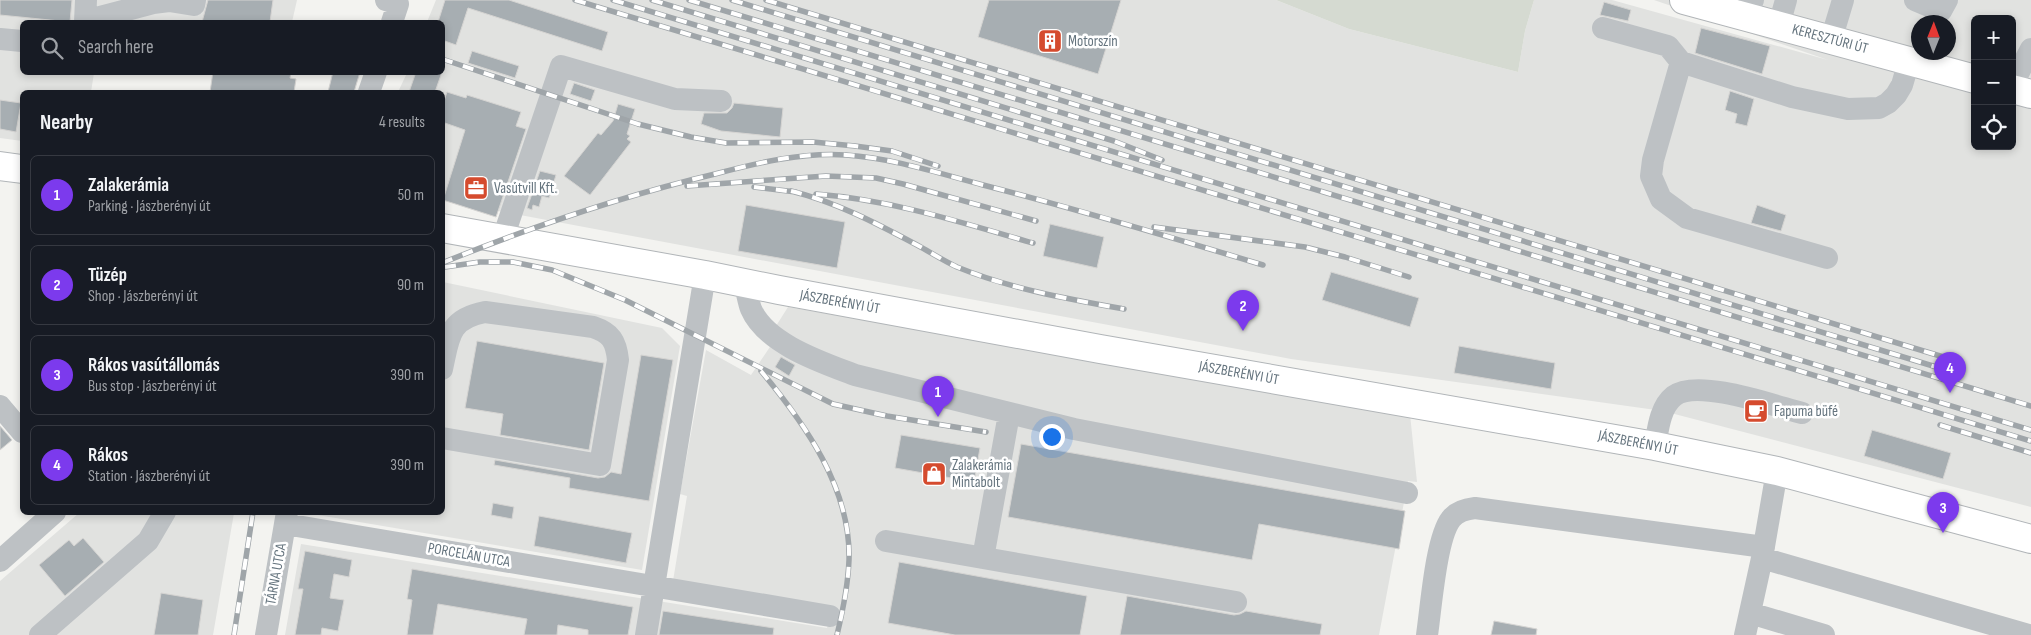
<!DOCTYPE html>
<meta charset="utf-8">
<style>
:root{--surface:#171b24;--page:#20242c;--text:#f1f3f6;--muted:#9ea1a6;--line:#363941;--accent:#7c3aed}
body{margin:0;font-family:"Sofia Sans Condensed",sans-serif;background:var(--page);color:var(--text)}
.controls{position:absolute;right:15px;top:15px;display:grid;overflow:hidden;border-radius:8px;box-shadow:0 2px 8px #0003}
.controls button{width:45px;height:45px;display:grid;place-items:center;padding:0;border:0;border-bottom:1px solid var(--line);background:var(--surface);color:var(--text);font:25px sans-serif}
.compass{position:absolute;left:1911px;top:15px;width:45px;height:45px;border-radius:50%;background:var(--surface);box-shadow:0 2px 8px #0003;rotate:1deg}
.you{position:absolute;left:1051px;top:436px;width:18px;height:18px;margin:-12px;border:4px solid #fff;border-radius:50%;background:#1a73e8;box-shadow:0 0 0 8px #1a73e833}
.badge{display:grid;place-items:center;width:32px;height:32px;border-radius:50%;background:var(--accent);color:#fff;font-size:16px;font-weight:700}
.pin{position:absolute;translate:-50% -41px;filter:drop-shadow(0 1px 2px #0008)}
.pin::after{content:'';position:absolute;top:26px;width:18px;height:15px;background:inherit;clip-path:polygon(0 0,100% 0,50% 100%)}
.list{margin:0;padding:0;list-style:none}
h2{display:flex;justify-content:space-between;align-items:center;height:65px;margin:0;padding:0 20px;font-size:21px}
h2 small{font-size:16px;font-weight:400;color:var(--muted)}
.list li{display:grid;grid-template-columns:32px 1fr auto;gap:15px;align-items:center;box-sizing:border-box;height:80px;margin:0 10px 10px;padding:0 10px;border:1px solid var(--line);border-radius:8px}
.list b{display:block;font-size:19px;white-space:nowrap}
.list p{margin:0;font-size:16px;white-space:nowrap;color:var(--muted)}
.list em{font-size:16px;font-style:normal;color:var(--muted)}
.icon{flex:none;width:28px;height:28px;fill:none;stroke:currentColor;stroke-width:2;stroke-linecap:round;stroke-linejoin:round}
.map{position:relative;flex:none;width:2031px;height:635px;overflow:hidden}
.search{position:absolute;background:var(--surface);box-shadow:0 2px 8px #0003;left:20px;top:20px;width:425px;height:55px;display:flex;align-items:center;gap:12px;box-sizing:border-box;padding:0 18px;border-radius:8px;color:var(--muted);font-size:19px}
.panel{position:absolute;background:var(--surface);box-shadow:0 2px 8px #0003;left:20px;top:90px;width:425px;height:425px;border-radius:8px}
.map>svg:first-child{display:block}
.built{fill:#e1e2e0;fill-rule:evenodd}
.green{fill:#d5dad1}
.building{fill:#a7aeb2;stroke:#d5d4d2}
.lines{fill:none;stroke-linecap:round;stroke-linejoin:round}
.major-casing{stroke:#b1b5b8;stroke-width:30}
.minor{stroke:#bdc1c4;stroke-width:22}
.major{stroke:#fff;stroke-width:28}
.rail-casing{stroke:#9fa5a9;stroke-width:5.5}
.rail{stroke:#fff;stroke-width:4;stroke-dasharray:11;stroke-linecap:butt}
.labels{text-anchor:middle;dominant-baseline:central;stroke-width:5;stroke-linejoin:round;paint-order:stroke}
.street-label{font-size:15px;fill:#65747e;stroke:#fff}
.poi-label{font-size:15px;fill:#65747e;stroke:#fff;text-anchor:start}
</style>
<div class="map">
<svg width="2031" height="635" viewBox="0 0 2031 635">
<rect width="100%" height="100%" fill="#f3f3f0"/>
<path class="built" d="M0,0H297L292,22H22V72L94,73L91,92H22V141L0,138Z
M436,0H1276L1349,29L1518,72L1525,31L1534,0H1612L1828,60L1654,0H2031V507L1663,411L1291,359L498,211L443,195L442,92H398L407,73L442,72V22H427ZM1975,19H2012V146H1975ZM1918,22H1948V52H1918Z
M443,282L662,328L680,346L642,570L306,513L442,512Z
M788,307L1410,414L1417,482L1408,481L1379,635H285L301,544L827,628L832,607L673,581L687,496L680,494L706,350L751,375L782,329L776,326Z
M79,513H234L213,635H0V581Z"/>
<path class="green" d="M1276,0H1534L1525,31L1518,72L1349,29Z"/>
<path class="building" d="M0,0H72L70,22L0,15Z
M208,0H273L270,22H202Z
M445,0H509L608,32L602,51L468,8L456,45L442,40V22H438Z
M989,0H1121L1098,74L978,37Z
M1604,2L1631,10L1628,21L1600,15Z
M1701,28L1770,46L1762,74L1695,53Z
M472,51L519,66L515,78L468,63Z
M213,72H291L290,78L296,79L294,92H210Z
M333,72H360L354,92H328Z
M416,72H442L435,92H409Z
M574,83L595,90L591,101L570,94Z
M1730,91L1754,99L1747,126L1735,123L1737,114L1725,110Z
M447,92L466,98L467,95L521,112L516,126L526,129L496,217L443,200L465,130L442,122V107Z
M0,100L21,103L16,132L0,129Z
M734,103L783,108L780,137L721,131L701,124L704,113H727L732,108Z
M618,104L635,109L627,134L630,136L627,139L631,142L590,195L564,176L598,133L601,135L613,121Z
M540,171L556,175L549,198L542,196L539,207L533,205L532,210L527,208Z
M746,205L845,222L837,268L738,251Z
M1757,205L1786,215L1781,231L1751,223Z
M1050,224L1104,237L1097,268L1043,256Z
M1331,272L1419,298L1410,327L1322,300Z
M477,341L604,363L589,450L500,435L503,414L465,408Z
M1459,346L1555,363L1551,389L1454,373Z
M641,355L673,360L649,501L569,488L570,478L494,465L495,460L598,478L605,477L611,472L621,474Z
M781,357L795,365L789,376L775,367Z
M0,426L12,440L0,450Z
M1872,430L1951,453L1943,479L1864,456Z
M901,435L980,448L974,482L895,468Z
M1021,444L1405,511L1399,549L1259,524L1252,560L1008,517Z
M493,503L514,507L512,519L491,515Z
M539,516L632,533L626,563L534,546Z
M83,538L104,562L65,596L39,565L69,540L74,546Z
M305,551L352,560L349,577L334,574L330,598L344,600L338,631L322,628L321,635H295L303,589H298Z
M899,562L1087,596L1080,635H955L888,623Z
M412,569L633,607L628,635H588V630L558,625L557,635H524L527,619L438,604L433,635H407L412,600L407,599Z
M161,593L203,600L198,635H154Z
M1127,596L1234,615L1240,614L1246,611L1322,624L1320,635H1120Z
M663,611L774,628L773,635H659Z
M1494,621L1537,629L1536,635H1491Z"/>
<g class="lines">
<defs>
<path id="major" d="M1684,0L1975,79
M2012,89L2031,94
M0,166L22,169
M442,228L705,275L779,290L1100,349L1655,446L1777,471L2031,539"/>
</defs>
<use href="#major" class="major-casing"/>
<path class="minor" d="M386,0L398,4L392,22
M1915,0L1941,11L1947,0
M1744,16L1753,0
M85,21L153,3L169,1L194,5L195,0
M85,22L86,0
M1779,25L1786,0
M1603,28L1668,46L1681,62L1792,97L1848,109L1879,108L1888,103L1896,95L1902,85L1909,61
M0,39L22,41
M1831,40L1843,0
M1681,62L1653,160L1651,176L1661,199L1687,218L1827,258
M2012,85L2031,49
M369,92L376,72
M503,238L561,66L675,99L721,101
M744,283C747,291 748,301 751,309C766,344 821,362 855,375L1074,429L1407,493
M442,369C449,338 448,319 485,312L593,327C611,333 616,341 618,360L600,465L442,438
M0,406L22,432
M1655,446C1658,429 1660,407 1674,396C1697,378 1775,406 1802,413
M285,524L830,616
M886,541L1236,602
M983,558L1009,414
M1762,558L2029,635
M0,561L55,512
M1750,613L1824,635
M40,635L148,541L165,512
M266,635L287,512
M646,635L705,275
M1427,635C1431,608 1436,538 1451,519C1457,511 1466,509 1475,508L1764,547
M1745,635L1762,558L1777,471"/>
<use href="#major" class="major"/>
<defs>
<path id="rail" d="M575,0L2031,441
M613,0L2031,430
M652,0L1114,141L1162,160
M689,0L2031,406
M732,0L1956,373
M766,0L1960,362
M442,59L638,124L691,137L726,143L813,142L855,146L892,151L938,166
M687,186L826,176L876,178L903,184L1036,221
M754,187L796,192
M791,191C836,202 876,223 917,245C930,252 944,261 957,267C1011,289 1068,299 1124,309
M816,194C892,200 960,222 1033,243
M1154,227L1305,247L1345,257L1409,277
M442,263C531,227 622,196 715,174C757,163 802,152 846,155C892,158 938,173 983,185C1077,209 1170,237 1263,265
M445,267L480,262H513L552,270L625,300L833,404L887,416L986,432
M761,371C805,424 851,488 849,560C848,586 843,610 837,635
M1940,425L2031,453
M234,635L253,512"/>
</defs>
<use href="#rail" class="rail-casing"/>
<use href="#rail" class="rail"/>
</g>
<defs>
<symbol id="building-square" viewBox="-11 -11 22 22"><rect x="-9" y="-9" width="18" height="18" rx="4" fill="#d54b2e" stroke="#fff"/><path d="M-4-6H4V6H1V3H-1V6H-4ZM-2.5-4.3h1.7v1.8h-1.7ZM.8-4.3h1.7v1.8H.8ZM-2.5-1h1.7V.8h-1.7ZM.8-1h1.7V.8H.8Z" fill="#fff"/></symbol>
<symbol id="office-square" viewBox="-11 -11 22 22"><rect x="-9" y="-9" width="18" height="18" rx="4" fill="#d54b2e" stroke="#fff"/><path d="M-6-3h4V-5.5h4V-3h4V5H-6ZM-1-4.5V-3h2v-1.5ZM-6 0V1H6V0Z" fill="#fff"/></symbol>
<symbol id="cafe-square" viewBox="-11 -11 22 22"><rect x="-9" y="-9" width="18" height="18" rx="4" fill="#d54b2e" stroke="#fff"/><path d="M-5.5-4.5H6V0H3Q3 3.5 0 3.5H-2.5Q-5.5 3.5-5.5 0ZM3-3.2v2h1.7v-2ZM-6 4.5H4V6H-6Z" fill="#fff"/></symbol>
<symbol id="shop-square" viewBox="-11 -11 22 22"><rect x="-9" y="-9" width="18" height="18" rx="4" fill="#d54b2e" stroke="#fff"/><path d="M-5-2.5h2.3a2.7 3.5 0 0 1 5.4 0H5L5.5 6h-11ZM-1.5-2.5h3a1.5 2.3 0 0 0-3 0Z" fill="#fff"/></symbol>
</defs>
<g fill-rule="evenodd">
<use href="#building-square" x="1036" y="27" width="28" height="28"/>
<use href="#office-square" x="462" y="174" width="28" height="28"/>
<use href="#cafe-square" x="1742" y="397" width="28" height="28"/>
<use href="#shop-square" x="920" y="460" width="28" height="28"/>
</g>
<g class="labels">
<g class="street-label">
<text transform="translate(1830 39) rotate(15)">KERESZTÚRI ÚT</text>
<text transform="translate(840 302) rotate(10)">JÁSZBERÉNYI ÚT</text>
<text transform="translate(1239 373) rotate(10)">JÁSZBERÉNYI ÚT</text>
<text transform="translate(1638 443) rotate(11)">JÁSZBERÉNYI ÚT</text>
<text transform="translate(469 555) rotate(10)">PORCELÁN UTCA</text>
<text transform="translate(276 574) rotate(-80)">TÁRNA UTCA</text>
</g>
<g class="poi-label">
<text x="1068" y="41">Motorszín</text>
<text x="494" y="188">Vasútvill Kft.</text>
<text x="1774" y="411">Fapuma büfé</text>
<text x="952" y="465">Zalakerámia<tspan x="952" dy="17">Mintabolt</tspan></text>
</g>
</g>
</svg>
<div class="controls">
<button>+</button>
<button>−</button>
<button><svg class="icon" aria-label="locate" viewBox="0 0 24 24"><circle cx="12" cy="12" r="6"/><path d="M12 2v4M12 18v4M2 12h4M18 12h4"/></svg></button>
</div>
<svg class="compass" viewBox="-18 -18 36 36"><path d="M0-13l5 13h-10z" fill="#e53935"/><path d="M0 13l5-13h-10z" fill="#9ea1a6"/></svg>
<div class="you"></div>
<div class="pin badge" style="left:938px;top:417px">1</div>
<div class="pin badge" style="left:1243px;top:331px">2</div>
<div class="pin badge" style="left:1943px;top:533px">3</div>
<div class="pin badge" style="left:1950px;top:393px">4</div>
<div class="search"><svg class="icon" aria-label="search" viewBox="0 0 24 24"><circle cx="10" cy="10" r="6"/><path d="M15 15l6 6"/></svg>Search here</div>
<section class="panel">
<h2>Nearby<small>4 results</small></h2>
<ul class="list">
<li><span class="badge">1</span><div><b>Zalakerámia</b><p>Parking · Jászberényi út</p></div><em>50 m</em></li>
<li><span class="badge">2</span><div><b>Tüzép</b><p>Shop · Jászberényi út</p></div><em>90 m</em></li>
<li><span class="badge">3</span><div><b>Rákos vasútállomás</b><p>Bus stop · Jászberényi út</p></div><em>390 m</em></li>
<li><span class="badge">4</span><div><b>Rákos</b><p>Station · Jászberényi út</p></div><em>390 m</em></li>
</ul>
</section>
</div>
